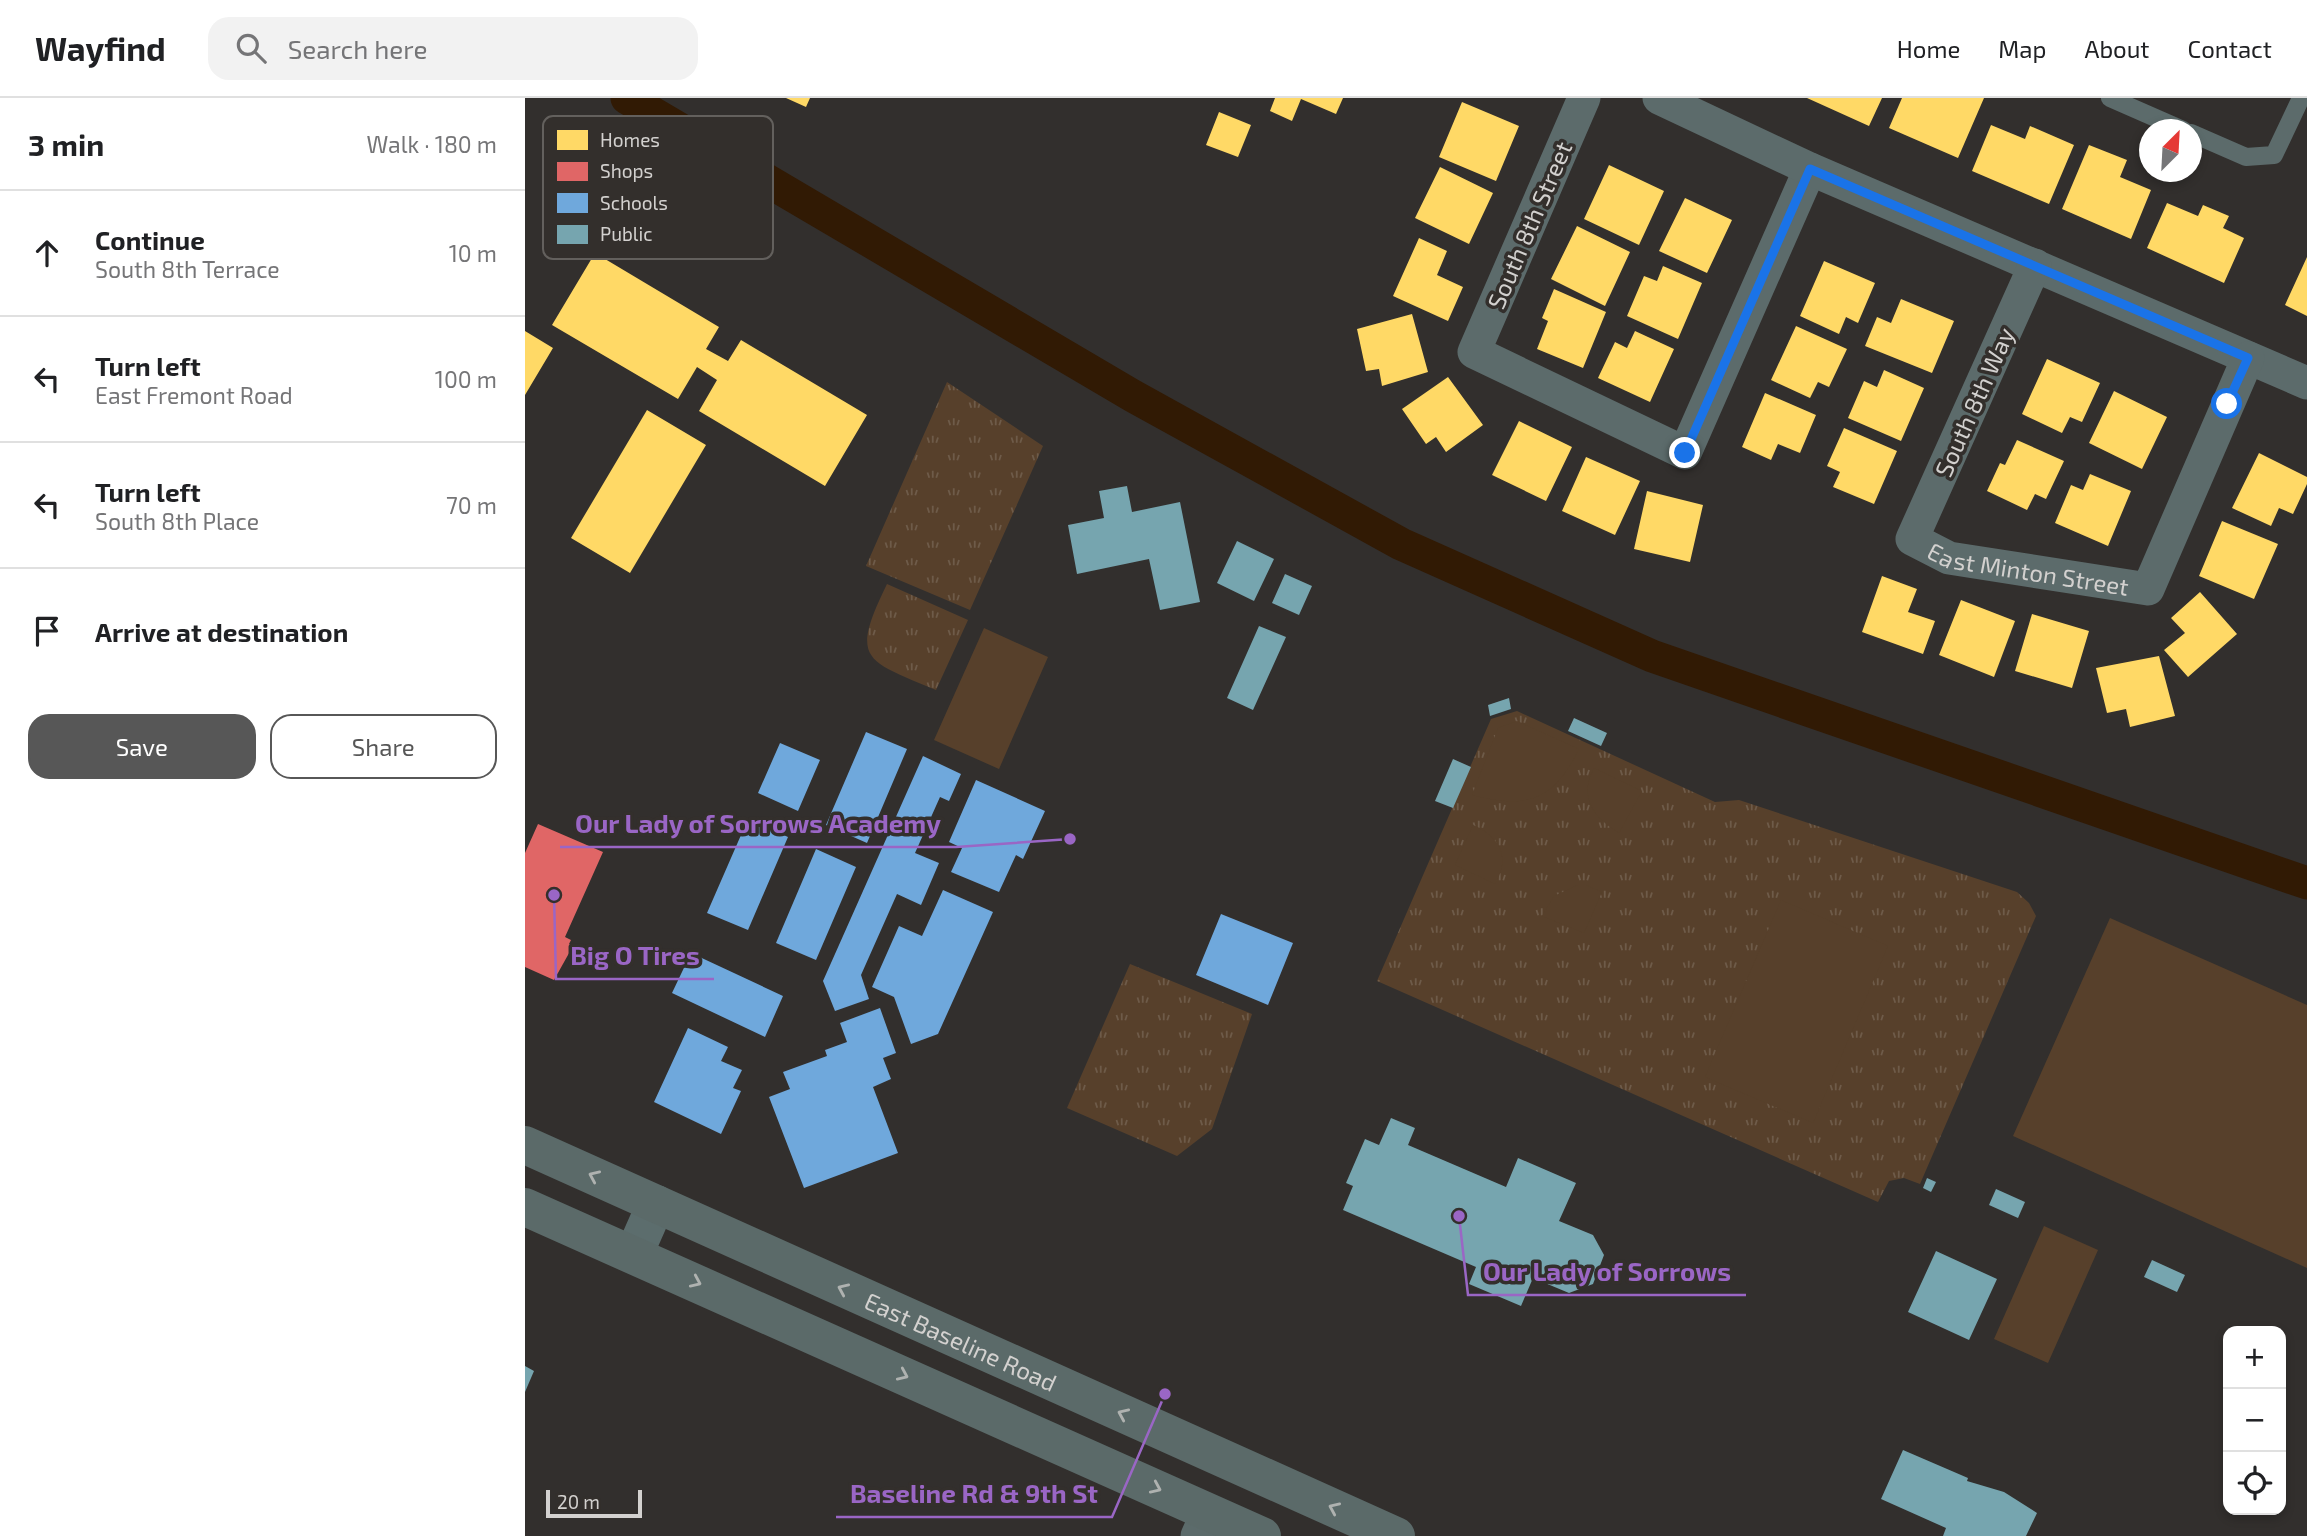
<!DOCTYPE html>
<meta charset="utf-8">
<style>
:root{--surface:#fff;--page:#f2f2f2;--text:#202124;--muted:#757577;--line:#e0e0e0;--accent:#575757}
body{margin:0;font-family:"Exo 2",sans-serif;background:var(--page);color:var(--text)}
.controls{position:absolute;right:21px;bottom:21px;display:grid;overflow:hidden;border-radius:14px;box-shadow:0 4px 10px #0003}
.controls button{width:63px;height:63px;display:grid;place-items:center;padding:0;border:0;border-bottom:2px solid var(--line);background:var(--surface);color:var(--text);font:35px sans-serif}
.compass{position:absolute;left:1614px;top:21px;width:63px;height:63px;border-radius:50%;background:var(--surface);box-shadow:0 4px 10px #0003;rotate:24deg}
.scale{position:absolute;left:21px;bottom:18px;width:96px;box-sizing:border-box;padding-left:7px;border:4px solid #d3d1cf;border-top:0;font-size:19px;line-height:24px;white-space:nowrap;color:#d3d1cf;-webkit-text-stroke:5px #332f2c;paint-order:stroke}
.stop{position:absolute;width:21px;height:21px;margin:-16px;border:5px solid #1a73e8;border-radius:50%;background:#fff}
.stop.end{background:#1a73e8;border-color:#fff;box-shadow:0 2px 7px #0008}
.list{margin:0;padding:0;list-style:none}
h2{display:flex;justify-content:space-between;align-items:center;height:91px;margin:0;padding:0 28px;font-size:30px}
h2 small{font-size:23px;font-weight:400;color:var(--muted)}
.list li{display:grid;grid-template-columns:46px 1fr auto;gap:21px;align-items:center;box-sizing:border-box;height:126px;padding:0 28px;border-top:2px solid var(--line)}
.list b{display:block;font-size:26px;white-space:nowrap}
.list p{margin:0;font-size:23px;white-space:nowrap;color:var(--muted)}
.list em{font-size:23px;font-style:normal;color:var(--muted)}
.actions{display:flex;gap:14px;padding:21px 28px}
.actions a{flex:1;padding:16px 0;border:2px solid var(--accent);border-radius:21px;text-align:center;font-size:24px;color:var(--accent)}
.actions .main{background:var(--accent);color:#fff}
.icon{flex:none;width:38px;height:38px;fill:none;stroke:currentColor;stroke-width:2;stroke-linecap:round;stroke-linejoin:round}
.map{position:relative;flex:none;width:1782px;height:1438px;overflow:hidden}
header{display:flex;align-items:center;gap:42px;box-sizing:border-box;height:98px;padding:0 35px;background:var(--surface);border-bottom:2px solid var(--line)}
header strong{font-size:33px}
nav{display:flex;gap:38px;margin-inline-start:auto;font-size:24px}
.search{width:490px;height:63px;background:var(--page);display:flex;align-items:center;gap:18px;box-sizing:border-box;padding:0 24px;border-radius:21px;color:var(--muted);font-size:26px}
main{display:flex}
aside{flex:1;background:var(--surface)}
.map>svg:first-child{display:block}
.grass{fill:url(#grass-tufts)}
.pitch{fill:#57402b}
.homes{fill:#ffd966}
.shops{fill:#e06666}
.schools{fill:#6fa8dc}
.public{fill:#76a5af}
.lines{fill:none;stroke-linecap:round;stroke-linejoin:round}
.canal{stroke:#311a04;stroke-width:33}
.lane{stroke:#5c6b6b;stroke-width:18}
.street{stroke:#5c6b6b;stroke-width:33}
.secondary{stroke:#5c6d6d;stroke-width:38}
.primary{stroke:#5b6a69;stroke-width:38}
.oneway{stroke:#afb2b0}
.route{stroke:#1a73e8;stroke-width:9}
.labels{text-anchor:middle;dominant-baseline:central;stroke-width:7;stroke-linejoin:round;paint-order:stroke}
.street-label{font-size:24px;fill:#d3d1cf;stroke:#332f2c}
.key{fill:#332f2c;stroke:#63605d;stroke-width:2}
.key-label{font-size:19px;fill:#d3d1cf}
.leader{fill:none;stroke:#9a66c5;stroke-width:2.5}
.callout-dot{fill:#9a66c5;stroke:#332f2c;stroke-width:2.5}
.callout-label{font-size:26px;text-anchor:middle;font-weight:bold;fill:#9a66c5;stroke:#332f2c;stroke-width:7;stroke-linejoin:round;paint-order:stroke}
</style>
<header>
<strong>Wayfind</strong>
<div class="search"><svg class="icon" aria-label="search" viewBox="0 0 24 24"><circle cx="10" cy="10" r="6"/><path d="M15 15l6 6"/></svg>Search here</div>
<nav><a>Home</a><a>Map</a><a>About</a><a>Contact</a></nav>
</header>
<main>
<aside>
<h2>3 min<small>Walk · 180 m</small></h2>
<ul class="list">
<li><svg class="icon" aria-label="ahead" viewBox="0 0 24 24"><path d="M12 20V5M6 11l6-6 6 6"/></svg><div><b>Continue</b><p>South 8th Terrace</p></div><em>10 m</em></li>
<li><svg class="icon" aria-label="left" viewBox="0 0 24 24"><path d="M17 20v-9H6M10 6l-5 5 5 5"/></svg><div><b>Turn left</b><p>East Fremont Road</p></div><em>100 m</em></li>
<li><svg class="icon" aria-label="left" viewBox="0 0 24 24"><path d="M17 20v-9H6M10 6l-5 5 5 5"/></svg><div><b>Turn left</b><p>South 8th Place</p></div><em>70 m</em></li>
<li><svg class="icon" aria-label="arrive" viewBox="0 0 24 24"><path d="M6 21V4h12l-3 4 3 4H6"/></svg><div><b>Arrive at destination</b></div></li>
</ul>
<div class="actions"><a class="main">Save</a><a>Share</a></div>
</aside>
<div class="map">
<svg width="1782" height="1438" viewBox="0 0 1782 1438">
<defs>
<pattern id="grass-tufts" width="24" height="20" patternUnits="userSpaceOnUse" patternTransform="scale(1.75)"><rect width="24" height="20" fill="#57402b"/><path d="M3 7l-1-3M5 7V3M7 7l1-3M15 17l-1-3M17 17v-4M19 17l1-3" fill="none" stroke="#6e5b49"/></pattern>
</defs>
<rect width="100%" height="100%" fill="#322f2d"/>
<path class="grass" d="M422,284L518,348L445,512L341,468Z
M362,486L443,522L411,592C339,562 325,562 362,486Z
M992,613L1190,704L1214,702L1492,794L1504,805L1511,818L1395,1086L1379,1080L1364,1083L1353,1104L852,883L966,621Z
M605,866L727,916L687,1031L652,1058L542,1010Z"/>
<path class="pitch" d="M459,530L523,559L474,671L409,642Z
M992,623L1054,651C1028,704 1001,711 947,697L973,630Z
M1069,670L1117,693L1094,735C1069,720 1053,699 1069,670Z
M948,727C975,739 986,759 970,786L930,767Z
M1053,787H1061L1077,794L1059,835L1017,818L1029,798Z
M1256,802L1363,848L1288,1025L1180,979Z
M1585,820L1782,907V1170L1488,1038Z
M1519,1128L1573,1152L1523,1265L1469,1241Z"/>
<path class="homes" d="M261,0H285L281,9Z
M750,0H818L811,16L776,1L767,23L745,13Z
M1282,0H1357L1344,28Z
M1377,0H1459L1433,60L1364,30Z
M937,4L994,28L971,83L914,59Z
M694,14L726,27L713,59L681,47Z
M1466,27L1500,41L1505,28L1549,47L1524,106L1447,73Z
M1564,47L1602,62L1595,79L1626,92L1606,141L1537,111Z
M1084,67L1139,93L1114,147L1059,121Z
M915,69L968,95L944,146L890,120Z
M1160,100L1207,122L1182,175L1134,153Z
M1642,105L1673,118L1678,107L1704,118L1698,130L1719,140L1699,185L1622,150Z
M1052,128L1105,154L1080,208L1026,181Z
M894,140L922,153L912,177L938,189L923,223L868,198Z
M70,155L194,229L181,251L203,263L216,242L342,317L300,388L174,313L192,282L172,269L153,301L27,227Z
M1782,159V218L1760,207Z
M1299,163L1350,185L1333,225L1321,219L1314,236L1275,218Z
M1138,168L1177,185L1153,241L1102,218L1119,178L1132,183Z
M1029,191L1081,214L1058,270L1012,251L1023,223L1017,220Z
M1376,201L1429,223L1407,275L1340,248L1352,219L1366,225Z
M887,216L903,274L857,288L854,271L841,273L832,231Z
M1271,228L1322,251L1304,289L1293,284L1285,300L1246,282Z
M0,233L28,250L0,297Z
M1110,233L1149,251L1125,304L1073,280L1090,244L1102,250Z
M1522,261L1575,285L1557,324L1545,319L1537,335L1497,316Z
M1359,272L1399,290L1376,343L1323,320L1339,283L1352,289Z
M923,279L958,327L921,354L911,339L901,346L877,311Z
M1589,293L1642,319L1617,371L1564,345Z
M1240,295L1291,317L1275,355L1253,346L1246,362L1217,349Z
M122,312L181,347L105,475L46,440Z
M994,323L1047,349L1021,403L967,377Z
M1319,330L1372,353L1349,406L1308,389L1315,374L1302,368Z
M1492,342L1539,363L1521,401L1510,396L1502,412L1462,393L1475,365L1480,367Z
M1734,355L1782,379V386L1768,416L1754,410L1746,428L1707,410Z
M1061,359L1115,383L1090,437L1037,413Z
M1565,376L1606,393L1583,448L1530,425L1546,387L1558,392Z
M1122,393L1178,407L1165,464L1109,451Z
M1697,423L1753,446L1729,501L1674,478Z
M1357,478L1392,491L1383,514L1410,523L1398,556L1337,534Z
M1675,494L1712,536L1663,579L1639,552L1660,535L1646,520Z
M1436,502L1490,523L1469,579L1414,557Z
M1507,516L1564,533L1547,590L1490,573Z
M1634,558L1650,618L1605,629L1601,611L1582,615L1571,570Z"/>
<path class="shops" d="M13,726L78,754L40,839L46,842L44,846L48,848L29,882L0,869V755Z"/>
<path class="schools" d="M341,634L382,651L342,745L301,727Z
M255,645L295,662L273,713L233,695Z
M398,658L436,676L424,703L415,699L390,755L414,765L396,807L372,796L336,877L344,901L310,913L298,883Z
M451,682L520,713L498,761L491,757L474,794L426,774L437,750L424,744Z
M223,721L263,739L223,832L182,815Z
M291,751L331,769L291,862L251,845Z
M418,792L468,814L413,936L386,946L369,899L347,889L374,828L397,838Z
M696,816L768,845L743,907L671,877Z
M166,855L258,898L240,939L147,895Z
M355,910L371,955L358,960L366,981L348,989L373,1055L279,1090L244,999L265,991L258,974L302,958L300,952L322,944L315,925Z
M163,930L203,949L196,963L217,972L208,990L216,993L196,1036L129,1004Z"/>
<path class="public" d="M602,388L607,414L655,404L675,504L635,512L624,461L552,476L543,427L579,420L574,393Z
M712,443L749,461L729,503L692,485Z
M760,476L787,488L774,517L747,505Z
M734,528L761,539L728,612L702,600Z
M984,600L986,611L965,618L963,607Z
M1049,620L1082,635L1076,648L1043,633Z
M928,661L946,669L928,710L910,703Z
M866,1020L890,1030L883,1047L981,1089L993,1060L1051,1085L1034,1123L1068,1137L1079,1157L1068,1186L1044,1195L1008,1180L996,1208L944,1186L951,1169L818,1112L828,1088L821,1085L840,1041L854,1047Z
M1402,1080L1411,1084L1406,1094L1398,1090Z
M1471,1091L1500,1104L1493,1120L1464,1107Z
M1411,1153L1472,1181L1444,1242L1383,1214Z
M1627,1162L1660,1177L1652,1194L1619,1179Z
M0,1268L9,1273L0,1294Z
M1378,1352L1443,1380L1442,1383L1479,1394L1512,1415L1501,1438H1418L1421,1430L1356,1401Z"/>
<g class="lines">
<path class="canal" d="M102,0L608,298L876,446L1127,558L1782,785"/>
<path class="lane" d="M1585,0L1658,32
M1666,35L1721,59L1749,57L1776,0"/>
<g class="street">
<path d="M1059,0L949,254L1160,355L1285,71"/>
<path d="M1134,0L1285,71L1782,285"/>
<path id="s1" d="M1510,167L1387,441L1424,460L1623,491L1723,260"/>
<path d="M672,1438L683,1413"/>
</g>
<path class="secondary" d="M109,1156L131,1106"/>
<g class="primary">
<path id="s2" d="M0,1047L871,1438"/>
<path d="M0,1109L737,1438"/>
</g>
</g>
<defs><path id="oneway-chevron" d="M-2-3.5L2.5 0L-2 3.5" fill="none" stroke-width="1.6" stroke-linecap="round" stroke-linejoin="round" transform="scale(1.75)"/></defs>
<g class="oneway">
<use href="#oneway-chevron" transform="translate(69 1078) rotate(-156)"/>
<use href="#oneway-chevron" transform="translate(171 1184) rotate(24)"/>
<use href="#oneway-chevron" transform="translate(318 1191) rotate(-156)"/>
<use href="#oneway-chevron" transform="translate(378 1277) rotate(24)"/>
<use href="#oneway-chevron" transform="translate(598 1316) rotate(-156)"/>
<use href="#oneway-chevron" transform="translate(631 1390) rotate(24)"/>
<use href="#oneway-chevron" transform="translate(809 1410) rotate(-156)"/>
</g>
<g class="lines">
<path class="route" d="M1160,355L1285,71L1723,260L1702,306"/>
</g>
<g class="labels">
<g class="street-label">
<text transform="translate(1004 127) rotate(-67)">South 8th Street</text>
<text transform="translate(1449 304) rotate(-66)">South 8th Way</text>
<text stroke="none"><textPath href="#s1" startOffset="422">East Minton Street</textPath></text>
<text stroke="none"><textPath href="#s2" startOffset="478">East Baseline Road</textPath></text>
</g>
</g>
<rect x="18" y="18" width="230" height="143" rx="10" class="key"/>
<rect x="32" y="32" width="31" height="20" fill="#ffd966"/>
<rect x="32" y="64" width="31" height="19" fill="#e06666"/>
<rect x="32" y="95" width="31" height="20" fill="#6fa8dc"/>
<rect x="32" y="127" width="31" height="19" fill="#76a5af"/>
<g class="key-label">
<text x="75" y="49">Homes</text>
<text x="75" y="80">Shops</text>
<text x="75" y="112">Schools</text>
<text x="75" y="143">Public</text>
</g>
<path class="leader" d="M545 741L431 749H35M29 797L31 881H189M934 1118L943 1197H1221M640 1296L587 1419H311"/>
<g class="callout-dot">
<circle cx="545" cy="741" r="7"/>
<circle cx="29" cy="797" r="7"/>
<circle cx="934" cy="1118" r="7"/>
<circle cx="640" cy="1296" r="7"/>
</g>
<g class="callout-label">
<text x="233" y="735">Our Lady of Sorrows Academy</text>
<text x="110" y="867">Big O Tires</text>
<text x="1082" y="1183">Our Lady of Sorrows</text>
<text x="449" y="1405">Baseline Rd &amp; 9th St</text>
</g>
</svg>
<div class="controls">
<button>+</button>
<button>−</button>
<button><svg class="icon" aria-label="locate" viewBox="0 0 24 24"><circle cx="12" cy="12" r="6"/><path d="M12 2v4M12 18v4M2 12h4M18 12h4"/></svg></button>
</div>
<svg class="compass" viewBox="-18 -18 36 36"><path d="M0-13l5 13h-10z" fill="#e53935"/><path d="M0 13l5-13h-10z" fill="#757577"/></svg>
<div class="scale">20 m</div>
<div class="stop" style="left:1702px;top:306px"></div>
<div class="stop end" style="left:1160px;top:355px"></div>
</div>
</main>
